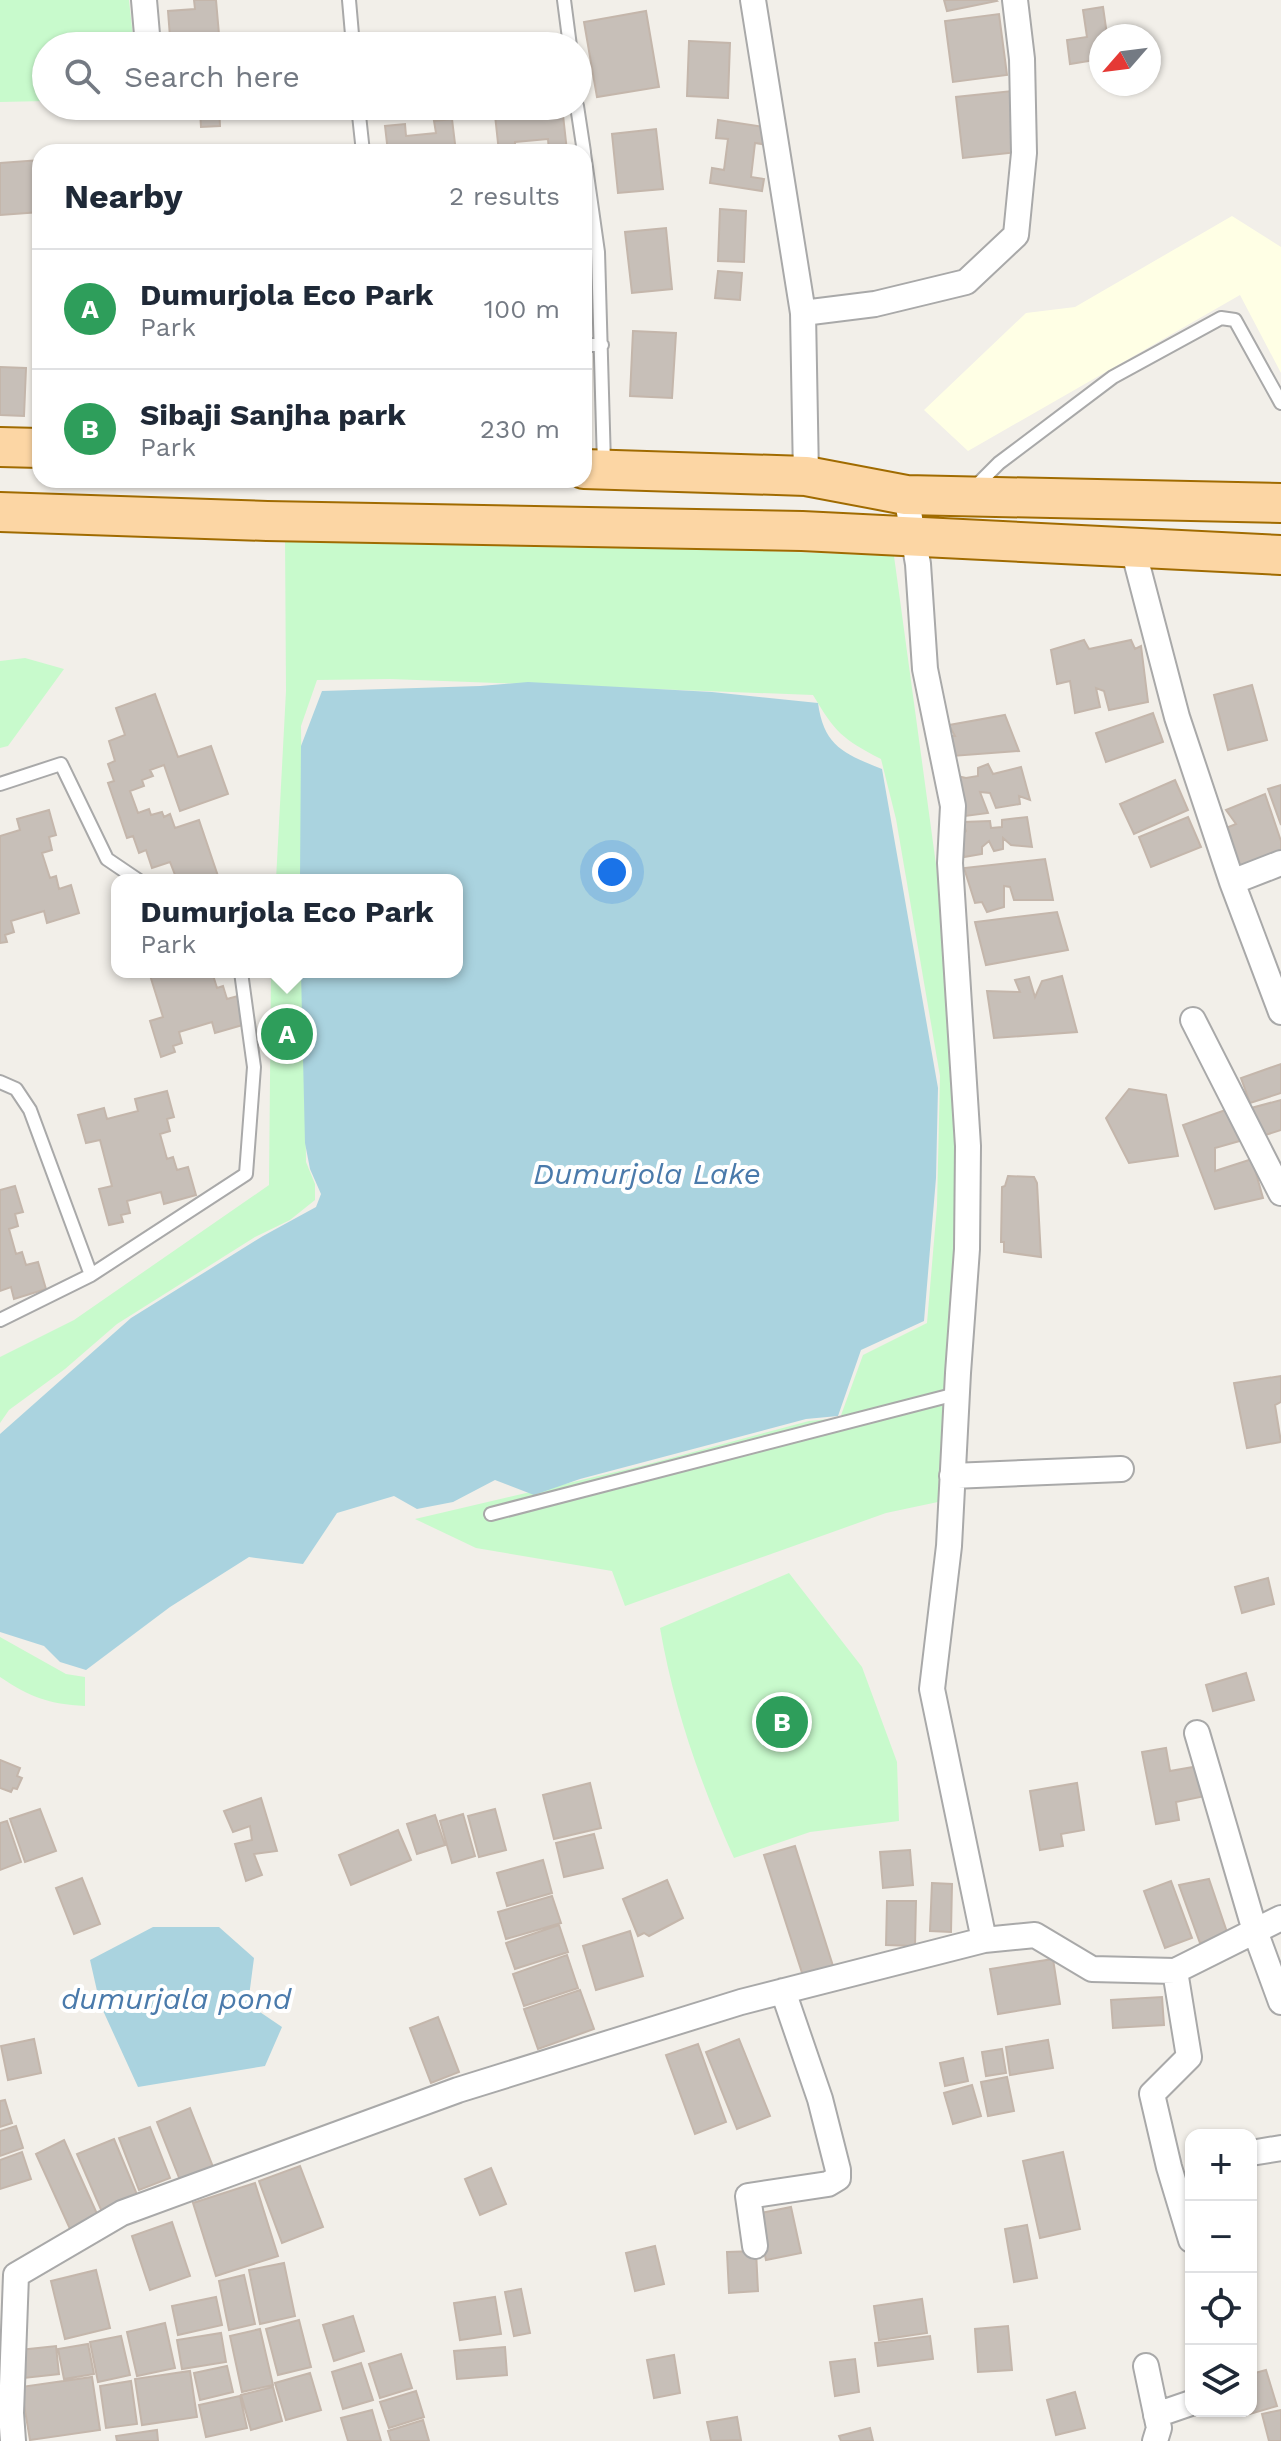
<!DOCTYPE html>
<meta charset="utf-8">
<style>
:root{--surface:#fff;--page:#f2f2f3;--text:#1f2937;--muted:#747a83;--line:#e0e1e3;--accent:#d93025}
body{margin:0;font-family:"Work Sans",sans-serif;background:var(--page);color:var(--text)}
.controls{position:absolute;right:24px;bottom:24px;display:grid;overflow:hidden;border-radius:16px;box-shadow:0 2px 6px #0004}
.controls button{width:72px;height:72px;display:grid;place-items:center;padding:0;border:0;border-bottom:2px solid var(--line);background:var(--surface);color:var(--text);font:40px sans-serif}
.compass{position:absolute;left:1089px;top:24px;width:72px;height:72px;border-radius:50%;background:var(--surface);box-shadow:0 2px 6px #0004;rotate:242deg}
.you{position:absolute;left:612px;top:872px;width:28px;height:28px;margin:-20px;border:6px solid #fff;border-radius:50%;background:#1a73e8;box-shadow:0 0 0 12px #1a73e833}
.badge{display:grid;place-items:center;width:52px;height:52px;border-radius:50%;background:var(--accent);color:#fff;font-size:26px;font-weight:700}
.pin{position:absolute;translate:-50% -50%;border:4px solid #fff;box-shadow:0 2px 8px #0006}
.popup{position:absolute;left:111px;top:874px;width:352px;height:104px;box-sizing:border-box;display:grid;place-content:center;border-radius:16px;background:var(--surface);filter:drop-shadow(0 2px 6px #0005);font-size:26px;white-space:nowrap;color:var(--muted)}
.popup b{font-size:30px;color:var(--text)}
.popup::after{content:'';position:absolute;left:50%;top:100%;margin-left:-16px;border:16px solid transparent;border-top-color:var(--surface)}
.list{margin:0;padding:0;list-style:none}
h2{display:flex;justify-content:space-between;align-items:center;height:104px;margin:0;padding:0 32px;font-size:34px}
h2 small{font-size:26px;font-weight:400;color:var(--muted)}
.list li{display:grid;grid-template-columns:52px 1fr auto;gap:24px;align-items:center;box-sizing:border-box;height:120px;padding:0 32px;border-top:2px solid var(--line)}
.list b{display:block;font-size:30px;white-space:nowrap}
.list p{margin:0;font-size:26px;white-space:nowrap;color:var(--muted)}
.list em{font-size:26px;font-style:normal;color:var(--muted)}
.icon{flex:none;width:44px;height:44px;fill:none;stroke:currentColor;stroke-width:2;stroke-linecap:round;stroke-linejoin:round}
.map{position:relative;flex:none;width:1281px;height:2441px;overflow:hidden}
.search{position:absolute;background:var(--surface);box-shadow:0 2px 6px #0004;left:32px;top:32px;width:560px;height:88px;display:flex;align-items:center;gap:20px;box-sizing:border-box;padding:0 28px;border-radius:44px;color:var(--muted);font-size:30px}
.panel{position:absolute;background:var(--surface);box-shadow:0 2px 6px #0004;left:32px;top:144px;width:560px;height:344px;border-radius:24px}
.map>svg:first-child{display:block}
.education{fill:#ffffe5}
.park{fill:#c8facc}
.water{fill:#aad3df}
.building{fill:#c7bfb8;stroke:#c4b6ab;stroke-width:2}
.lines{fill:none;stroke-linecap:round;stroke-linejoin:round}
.service-casing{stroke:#a9a9a9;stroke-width:16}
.minor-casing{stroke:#a9a9a9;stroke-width:28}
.primary-casing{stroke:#a06b00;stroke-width:42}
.service{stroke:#fff;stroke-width:12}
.minor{stroke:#fff;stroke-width:24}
.primary{stroke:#fcd6a4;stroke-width:38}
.labels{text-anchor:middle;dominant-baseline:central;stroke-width:8;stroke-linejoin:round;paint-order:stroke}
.water-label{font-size:30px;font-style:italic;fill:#4a7aab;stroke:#fff}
</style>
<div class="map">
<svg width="1281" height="2441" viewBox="0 0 1281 2441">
<rect width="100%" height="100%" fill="#f2efe9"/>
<path class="education" d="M1232,216L1281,247V373L1240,295L968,451L924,410L1026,313L1075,307Z"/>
<path class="park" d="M0,0H129L134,46H46V101L0,102Z
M285,536L568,543L894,556L943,916L963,1135L952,1499L886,1513L625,1606L612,1571L476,1548L415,1519L641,1466L809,1421L840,1418L863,1355L927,1323L937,1206L940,1076L896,819L881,759C842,739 835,732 813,695L390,679L317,680L301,726L303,880H276L286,691Z
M25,658L64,669L8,746L0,748V661Z
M271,972H304L306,1162L315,1184V1200L290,1220L255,1237L117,1324L65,1369L9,1410L0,1423V1357L74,1320L269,1185Z
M789,1573L862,1667L897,1762L899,1821L810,1832L734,1858C701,1785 674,1709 660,1628Z
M0,1637L66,1674L85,1677V1706C48,1704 30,1697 0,1677Z"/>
<path class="water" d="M528,682L712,692L818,703C824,747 845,754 882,769L938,1088L936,1178L924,1321L861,1350L838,1416L806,1419L580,1479L534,1495L495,1480L453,1502L417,1509L394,1496L337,1513L303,1564L249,1557L170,1607L86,1670L60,1662L44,1646L0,1632V1434L131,1318L263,1236L316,1207L321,1194L310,1169L305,1143L301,972H457V880H300L301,746L322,691L480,686Z
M153,1927H219L254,1958L248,2004L282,2027L265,2066L138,2087L100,2004L90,1960Z"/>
<path class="building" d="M194,0H216L220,46H198L197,35L170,37L168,11L195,9Z
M944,0H996L997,1L947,11Z
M1103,7L1107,35L1127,31V36H1101V59L1070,64L1067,40L1087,37L1083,10Z
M646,11L659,87L597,97L584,22Z
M999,14L1007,75L953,82L945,21Z
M689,41L730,43L728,98L687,96Z
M1012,91L1019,152L963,158L956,97Z
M172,106H219L220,126L201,127L200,110L173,111Z
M271,106H324L325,110L271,115Z
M494,106H514L516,115L545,112V106H562L567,151L549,152L548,139L515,142V152H499Z
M452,119L456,152H388L385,126L405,124L406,136L436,133L434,121Z
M718,120L770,128L768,145L755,143L751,177L764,179L762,191L710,183L712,168L724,170L728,139L716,138Z
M656,129L663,189L618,193L612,134Z
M40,160V212L0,215V163Z
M720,209L746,211L744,262L718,261Z
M666,228L672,289L632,293L625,232Z
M718,271L742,273L740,300L715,298Z
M633,331L676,333L672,398L630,396Z
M0,367L26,368L24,416L0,415Z
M1084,640L1089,649L1131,640L1135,649L1141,646L1148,702L1109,710L1104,691L1096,688L1100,707L1075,713L1070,681L1057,684L1051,650Z
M1252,685L1267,740L1228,750L1214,695Z
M155,694L178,757L211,746L228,794L180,811L164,765L150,770L153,776L142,780L144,786L130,791L138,813L149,809L151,815L162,812L164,817L170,814L175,828L199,820L219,879L177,880L170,862L152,868L146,850L139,853L133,836L127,838L108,783L114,781L108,764L115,761L109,741L125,735L116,708Z
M1153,713L1163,742L1106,762L1096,733Z
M1005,715L1019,751L952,756L946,736H955L949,725Z
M988,764L993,774L1021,767L1030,800L1019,796L1020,804L996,808L990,793L980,792L988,813L965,816L959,810L953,775L966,778L978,776V768Z
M1175,780L1188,810L1134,834L1120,804Z
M1281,785V825L1268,789Z
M1265,794L1281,841V855L1239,874L1221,830L1236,824L1226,810Z
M49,810L56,835L49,837L52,850L42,853L50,878L56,876L59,889L71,885L79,913L47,923L44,911L11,921L14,932L5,935L7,942L0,943V836L20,830L17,819Z
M1027,817L1032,847L1011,845L1003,838V849L994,851L989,841L982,847V854L964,857L960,837L966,831L963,822L990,821L991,828L1002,827V820Z
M1188,817L1201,847L1151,867L1139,837Z
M1045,859L1053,900H1014L1010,887L1004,886V907L987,912L982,902L975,903L964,868Z
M1057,912L1068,950L986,965L975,922Z
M149,972H212L217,988L223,986L227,999L238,996L246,1024L215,1033L212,1022L179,1032L182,1043L173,1046L175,1052L161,1057L150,1021L163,1017Z
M1062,976L1077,1032L994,1038L987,991L1020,992L1015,980L1029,977L1035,997L1042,981Z
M1281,1064V1093L1250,1103L1241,1078Z
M1129,1089L1166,1095L1178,1156L1129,1163L1106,1118Z
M167,1091L174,1117L167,1119L170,1131L160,1134L167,1159L173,1157L177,1170L188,1167L196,1195L164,1204L161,1192L127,1201L130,1213L121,1215L123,1222L109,1225L99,1189L112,1186L100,1140L86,1143L78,1115L104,1108L107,1119L138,1111L135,1099Z
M1281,1100V1130L1259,1137L1251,1108Z
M1231,1108L1243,1140L1215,1148V1171L1252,1159L1263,1198L1215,1209L1183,1125Z
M1008,1176L1034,1177L1037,1183L1041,1257L1004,1252V1242H1001L1002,1187L1005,1186Z
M15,1186L23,1212L15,1214L18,1226L9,1229L16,1254L22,1252L26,1265L38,1262L46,1289L14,1299L11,1287L0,1291V1190Z
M1281,1376V1402L1275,1405L1281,1442L1247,1448L1234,1383Z
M1268,1578L1274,1604L1242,1613L1235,1587Z
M1246,1673L1254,1700L1213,1711L1206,1685Z
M1166,1748L1170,1771L1199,1766L1205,1796L1176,1802L1179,1820L1156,1824L1142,1752Z
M0,1760L20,1768L17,1776L22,1778L17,1789L13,1788L11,1792L0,1788Z
M590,1783L601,1828L554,1839L543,1795Z
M1077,1783L1084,1830L1061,1834L1063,1846L1040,1850L1030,1791Z
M261,1798L277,1851L254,1854L262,1875L246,1881L235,1844L252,1840L250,1826L233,1832L224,1811Z
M40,1809L56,1851L25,1862L10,1819Z
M495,1809L506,1850L479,1857L468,1816Z
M463,1814L475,1856L452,1863L440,1821Z
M435,1815L445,1845L417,1854L407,1824Z
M7,1821L21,1862L0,1870V1823Z
M398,1830L411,1860L351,1885L339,1855Z
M594,1834L603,1868L564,1877L556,1843Z
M795,1846L834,1969L804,1979L764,1855Z
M910,1850L913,1885L883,1888L880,1852Z
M543,1860L552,1893L507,1906L497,1873Z
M82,1878L100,1924L74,1934L56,1888Z
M1209,1879L1228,1935L1200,1943L1179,1885Z
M667,1880L683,1918L649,1936L644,1933L638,1936L623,1899Z
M1171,1881L1192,1938L1165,1948L1144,1891Z
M932,1883L952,1884L951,1932L930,1931Z
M552,1896L561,1923L506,1939L498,1912Z
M887,1901H916L915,1946L886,1945Z
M559,1925L568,1952L515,1969L506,1943Z
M630,1931L643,1976L596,1990L583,1946Z
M567,1955L578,1988L524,2006L513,1974Z
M1053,1959L1060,2004L998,2014L990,1969Z
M580,1990L594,2029L538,2049L524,2009Z
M1162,1997L1164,2025L1113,2028L1111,2000Z
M438,2017L459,2072L431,2083L410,2028Z
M34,2039L41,2073L8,2080L1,2046Z
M739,2039L770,2116L737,2129L706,2052Z
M1048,2040L1053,2068L1010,2075L1006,2047Z
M698,2044L726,2122L695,2134L666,2055Z
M1002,2049L1006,2073L986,2076L982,2052Z
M963,2058L968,2081L945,2086L940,2063Z
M1007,2077L1014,2111L988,2116L981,2082Z
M972,2085L981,2116L953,2124L944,2093Z
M5,2100L12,2123L0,2127V2101Z
M190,2108L213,2167L180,2180L157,2122Z
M16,2126L23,2148L0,2156V2131Z
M150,2127L170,2178L139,2190L119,2138Z
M114,2139L138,2197L102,2212L77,2154Z
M64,2140L98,2216L70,2229L36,2154Z
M22,2152L31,2179L0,2189V2160Z
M1063,2152L1080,2229L1040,2238L1023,2161Z
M300,2166L323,2227L282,2243L259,2181Z
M491,2168L506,2204L480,2215L465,2179Z
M255,2183L278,2256L216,2276L193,2203Z
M791,2207L801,2253L766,2260L756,2214Z
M172,2222L190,2276L150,2290L132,2236Z
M1027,2225L1037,2278L1014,2282L1005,2229Z
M655,2246L664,2284L635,2291L626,2253Z
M756,2251L758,2291L729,2293L727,2252Z
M284,2263L295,2316L260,2324L249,2270Z
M96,2270L110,2328L65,2339L51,2281Z
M244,2275L255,2324L229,2330L219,2281Z
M521,2289L530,2333L514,2336L505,2292Z
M216,2297L222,2325L178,2335L172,2306Z
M495,2297L501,2334L460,2340L454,2303Z
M922,2299L927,2333L879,2340L874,2306Z
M353,2316L364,2351L334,2361L323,2325Z
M299,2320L311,2367L278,2375L266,2329Z
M165,2323L175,2368L137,2376L127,2332Z
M1008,2326L1012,2370L978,2372L975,2329Z
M260,2329L273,2385L242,2392L230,2336Z
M221,2333L226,2362L182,2369L177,2340Z
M121,2336L130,2375L98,2382L90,2342Z
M930,2336L933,2359L878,2366L875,2343Z
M88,2344L94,2374L64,2379L58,2349Z
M56,2346L59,2374L24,2378L20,2350Z
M505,2347L507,2375L457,2379L454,2351Z
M401,2354L412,2388L380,2398L369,2364Z
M674,2355L680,2393L654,2398L647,2360Z
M855,2359L859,2392L835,2396L830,2362Z
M361,2363L373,2400L343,2409L332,2372Z
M227,2366L233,2392L200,2400L194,2373Z
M1266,2370L1277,2406L1250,2414L1251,2374Z
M190,2371L197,2417L142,2425L135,2379Z
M310,2373L321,2410L286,2420L275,2383Z
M92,2377L100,2430L30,2440L21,2387Z
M131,2381L137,2424L106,2428L100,2386Z
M273,2387L282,2421L251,2430L241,2395Z
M416,2391L424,2417L389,2428L380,2402Z
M1075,2392L1085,2428L1056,2435L1047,2400Z
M240,2396L247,2428L206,2437L199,2405Z
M372,2410L381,2441H348L341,2418Z
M1281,2410V2441H1269L1262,2414Z
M737,2417L741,2440L711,2441L707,2422Z
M423,2420L429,2441H391L388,2431Z
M870,2428L873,2441H841L839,2436Z
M157,2430L158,2441H117L116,2436Z"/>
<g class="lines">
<defs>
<path id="service" d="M349,0L353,46
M564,0L570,46
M358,106L363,152
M577,106L584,152
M584,153L598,252L604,464
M584,345H602
M974,488L999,463L1113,377L1221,318L1235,320L1281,403
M0,784L61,764L107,859L138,880
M0,1082L16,1089L30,1110L91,1275
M0,1320L91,1275L246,1174L254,1067L241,972
M491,1514L956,1394"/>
<path id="minor" d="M144,0L148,46
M753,0L803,313L806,476
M803,313L875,304L966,282L1016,235L1024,153L1022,59L1015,0
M906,495L918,564L925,669L953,806L950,863L968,1146L967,1249L958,1373L949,1546L932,1689L984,1940
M1133,549L1177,717L1232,882L1281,1012
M1232,882L1281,863
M1193,1020L1281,1193
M952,1476L1121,1469
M1197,1733L1255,1931L1281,2002
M1175,1971L1189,2057L1152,2094L1169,2167L1191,2240
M1251,2153L1281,2148
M755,2246L748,2196L828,2184L838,2178V2170L820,2099L783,1991
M1146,2366L1159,2428L1155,2441
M1156,2415L1191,2403
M13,2441L11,2413L16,2275L122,2213L458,2090L741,2002L984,1940L1035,1935L1092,1969L1175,1971L1281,1918"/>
<path id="primary" d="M0,447L40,448
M584,469L806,476L906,495L1281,503
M0,512L267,521L802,531L1281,555"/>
</defs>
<use href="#service" class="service-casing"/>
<use href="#minor" class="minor-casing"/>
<use href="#primary" class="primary-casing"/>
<use href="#service" class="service"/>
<use href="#minor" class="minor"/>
<use href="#primary" class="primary"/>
</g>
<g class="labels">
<g class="water-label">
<text x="647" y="1173">Dumurjola Lake</text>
<text x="176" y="1998">dumurjala pond</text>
</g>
</g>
</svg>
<div class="controls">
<button>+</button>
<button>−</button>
<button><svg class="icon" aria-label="locate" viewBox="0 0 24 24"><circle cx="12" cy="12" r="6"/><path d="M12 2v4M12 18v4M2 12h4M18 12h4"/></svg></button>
<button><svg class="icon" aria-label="layers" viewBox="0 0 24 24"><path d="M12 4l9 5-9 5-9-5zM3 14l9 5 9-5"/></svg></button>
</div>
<svg class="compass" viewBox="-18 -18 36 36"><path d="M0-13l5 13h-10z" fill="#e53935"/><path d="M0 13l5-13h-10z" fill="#747a83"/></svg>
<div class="you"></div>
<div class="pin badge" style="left:287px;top:1034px;background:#2e9e5b">A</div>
<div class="popup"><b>Dumurjola Eco Park</b>Park</div>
<div class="pin badge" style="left:782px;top:1722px;background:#2e9e5b">B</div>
<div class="search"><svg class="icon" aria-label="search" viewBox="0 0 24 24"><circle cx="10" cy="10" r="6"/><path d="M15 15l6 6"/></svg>Search here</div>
<section class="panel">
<h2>Nearby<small>2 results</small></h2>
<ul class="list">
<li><span class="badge" style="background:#2e9e5b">A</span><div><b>Dumurjola Eco Park</b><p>Park</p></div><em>100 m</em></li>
<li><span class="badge" style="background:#2e9e5b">B</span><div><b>Sibaji Sanjha park</b><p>Park</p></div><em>230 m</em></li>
</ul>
</section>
</div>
